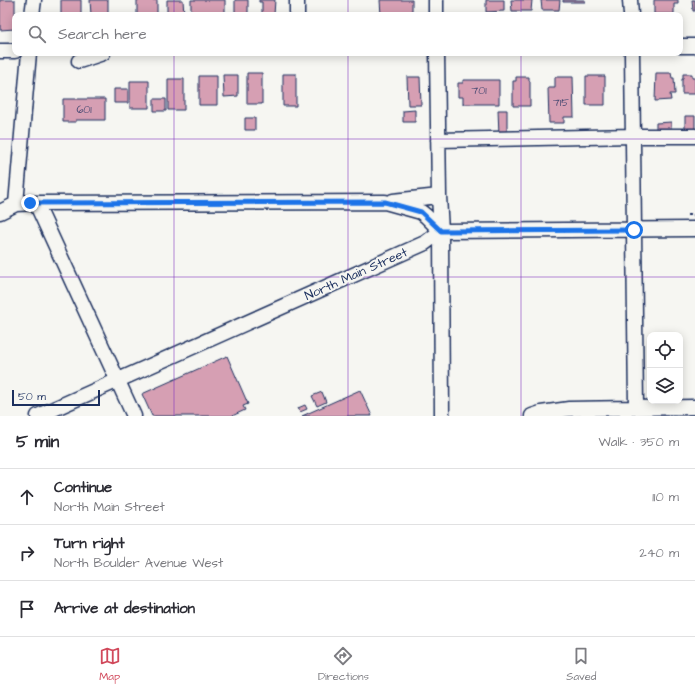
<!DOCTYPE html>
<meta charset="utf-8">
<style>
:root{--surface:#fff;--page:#f2f2f3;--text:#2b2b33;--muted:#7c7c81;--line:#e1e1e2;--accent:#d1495b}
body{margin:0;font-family:"Architects Daughter",sans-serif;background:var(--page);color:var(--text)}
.controls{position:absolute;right:12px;bottom:12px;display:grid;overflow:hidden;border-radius:8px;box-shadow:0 2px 10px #0003}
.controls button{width:36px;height:36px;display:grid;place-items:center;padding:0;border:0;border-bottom:1px solid var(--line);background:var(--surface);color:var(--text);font:20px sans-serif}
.scale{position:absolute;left:12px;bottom:10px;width:88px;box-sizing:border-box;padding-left:4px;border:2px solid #1b2f5e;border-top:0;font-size:11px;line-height:14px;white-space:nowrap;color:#1b2f5e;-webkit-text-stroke:3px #f6f6f2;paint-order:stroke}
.stop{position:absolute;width:12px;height:12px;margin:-9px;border:3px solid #1a73e8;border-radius:50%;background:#fff}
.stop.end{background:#1a73e8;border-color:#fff;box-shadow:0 1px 4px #0008}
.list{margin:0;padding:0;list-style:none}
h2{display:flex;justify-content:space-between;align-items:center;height:52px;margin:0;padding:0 16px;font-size:17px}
h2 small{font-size:13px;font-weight:400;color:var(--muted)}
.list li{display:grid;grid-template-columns:26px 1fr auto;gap:12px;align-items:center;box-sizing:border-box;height:56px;padding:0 16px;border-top:1px solid var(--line)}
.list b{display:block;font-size:15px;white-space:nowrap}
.list p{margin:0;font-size:13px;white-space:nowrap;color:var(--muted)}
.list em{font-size:13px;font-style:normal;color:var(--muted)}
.icon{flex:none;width:22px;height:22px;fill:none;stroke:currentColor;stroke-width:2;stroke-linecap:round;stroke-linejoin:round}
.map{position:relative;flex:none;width:695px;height:416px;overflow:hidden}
.search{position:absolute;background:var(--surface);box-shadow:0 2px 10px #0003;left:12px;right:12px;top:12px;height:44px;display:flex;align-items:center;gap:10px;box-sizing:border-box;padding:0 14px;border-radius:8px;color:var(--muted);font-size:15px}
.sheet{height:220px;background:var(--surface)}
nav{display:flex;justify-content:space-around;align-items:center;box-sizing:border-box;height:56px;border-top:1px solid var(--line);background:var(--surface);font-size:11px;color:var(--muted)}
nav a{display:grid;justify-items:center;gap:2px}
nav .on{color:var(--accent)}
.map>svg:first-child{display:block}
.building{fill:#d69fb3;stroke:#1b2f5e}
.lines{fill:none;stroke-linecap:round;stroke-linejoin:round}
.minor-casing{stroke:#1b2f5e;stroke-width:17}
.path{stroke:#1b2f5e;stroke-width:2;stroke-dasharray:3 3;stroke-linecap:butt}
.minor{stroke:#f6f6f2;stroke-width:14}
.route{stroke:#1a73e8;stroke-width:5}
.grid{fill:none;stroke:#7b2cbf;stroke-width:1;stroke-opacity:0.55}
.labels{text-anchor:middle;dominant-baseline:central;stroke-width:4;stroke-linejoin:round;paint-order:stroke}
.number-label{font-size:11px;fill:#4a4b73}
.street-label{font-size:13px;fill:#1b2f5e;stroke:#f6f6f2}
</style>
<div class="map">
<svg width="695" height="416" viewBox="0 0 695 416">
<rect width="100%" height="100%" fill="#f6f6f2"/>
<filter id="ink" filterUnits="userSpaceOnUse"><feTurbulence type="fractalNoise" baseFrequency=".025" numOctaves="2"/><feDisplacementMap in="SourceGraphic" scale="8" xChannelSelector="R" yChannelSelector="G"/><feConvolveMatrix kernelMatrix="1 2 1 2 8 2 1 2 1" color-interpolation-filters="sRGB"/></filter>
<g filter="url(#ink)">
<path class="building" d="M0,0H15V29L0,30Z
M61,0H81V15H61Z
M90,0H108V15H91Z
M137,0H157V15H137Z
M167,0H183L184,15H167Z
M191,0H225V15H191Z
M235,0H248V15H235Z
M259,0H275L274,15H262V2H259Z
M380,0H412V15H381Z
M486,0H504V11L486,12Z
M511,0H532L531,11H512Z
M541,0H560L559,10H542Z
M563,0H585V2H563Z
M654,0H678V4H674V14H654Z
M692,0H695V11H693Z
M247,73H262V104H247Z
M656,73H671L672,78H674L675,94H670L671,100L655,101Z
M283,74H296V106H283Z
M683,74H692V78H695V94H682V79H683Z
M223,75H238V96L224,97Z
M199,76H217V105H199Z
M586,76H605V105H586Z
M407,77H420L421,105H408Z
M516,77H529V81H530V106H513V81H516Z
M555,77H573L574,117H564V123H549L548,88H555Z
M168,79H184V110H168Z
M463,80H499V104H463V97H458V83H463Z
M130,81H149V108H130Z
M114,89H128V103H114Z
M63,99H105V120H76V122H63Z
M154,99H166V111H154Z
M415,110V122H403V111Z
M498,110H507V134L499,135Z
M685,116H695V130H685Z
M245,118H255V130H245Z
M671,122V134L656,135V123Z
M227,356L248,404L243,406L245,410L232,416H152L142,394Z
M360,390L372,416H302Z
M322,392L326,402L317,406L312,396Z
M305,405L307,409L300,412L298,408Z"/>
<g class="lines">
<defs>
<path id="minor" d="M436,0V15
M630,0L631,15
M32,15L34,0
M297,15V0
M680,46H695
M0,51H15
M437,53L439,196L441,231L442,416
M632,53L636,407
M79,61L103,53
M438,140L633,136H695
M393,201L439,196
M36,203L134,416
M16,204L29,53
M0,212L16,204L36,203L385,202L421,212L426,216L441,231
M38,416L425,243L441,231L695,229
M532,416L541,413L569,409L695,407"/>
</defs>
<use href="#minor" class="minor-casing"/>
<path class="path" d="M687,215H695"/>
<use href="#minor" class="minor"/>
</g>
</g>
<g class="lines" filter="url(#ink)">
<path class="route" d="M30,203L385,202L421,212L441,231L634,230"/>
</g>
<path class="grid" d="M174,0V15M348,0V15M521,0V15M174,53V416M348,53V416M521,53V416M0,139H695M0,277H695"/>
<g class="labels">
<g class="number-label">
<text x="479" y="90">701</text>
<text x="561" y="102">715</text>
<text x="84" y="109">601</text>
</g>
<g class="street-label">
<text transform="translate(356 274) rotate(-24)">North Main Street</text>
</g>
</g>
</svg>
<div class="controls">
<button><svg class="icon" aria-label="locate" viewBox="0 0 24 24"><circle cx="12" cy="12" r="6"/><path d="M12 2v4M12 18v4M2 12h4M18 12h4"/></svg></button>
<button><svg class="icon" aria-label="layers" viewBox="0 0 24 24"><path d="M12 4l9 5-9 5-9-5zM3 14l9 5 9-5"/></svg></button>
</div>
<div class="scale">50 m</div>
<div class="stop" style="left:634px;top:230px"></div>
<div class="stop end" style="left:30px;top:203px"></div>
<div class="search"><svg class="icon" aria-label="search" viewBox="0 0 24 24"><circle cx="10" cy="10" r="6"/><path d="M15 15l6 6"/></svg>Search here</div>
</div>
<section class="sheet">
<h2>5 min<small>Walk · 350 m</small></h2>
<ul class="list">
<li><svg class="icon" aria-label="ahead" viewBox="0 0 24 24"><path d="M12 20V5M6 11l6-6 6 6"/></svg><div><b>Continue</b><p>North Main Street</p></div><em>110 m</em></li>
<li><svg class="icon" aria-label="right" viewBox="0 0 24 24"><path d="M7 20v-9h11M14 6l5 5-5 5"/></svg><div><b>Turn right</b><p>North Boulder Avenue West</p></div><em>240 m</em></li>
<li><svg class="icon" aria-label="arrive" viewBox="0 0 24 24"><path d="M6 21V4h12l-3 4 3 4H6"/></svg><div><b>Arrive at destination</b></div></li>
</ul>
</section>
<nav>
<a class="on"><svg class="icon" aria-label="map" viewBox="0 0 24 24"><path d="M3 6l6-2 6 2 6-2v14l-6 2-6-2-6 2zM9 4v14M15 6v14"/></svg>Map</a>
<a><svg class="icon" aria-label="directions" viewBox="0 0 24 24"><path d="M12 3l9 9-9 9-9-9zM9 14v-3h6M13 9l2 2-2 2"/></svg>Directions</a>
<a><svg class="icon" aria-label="saved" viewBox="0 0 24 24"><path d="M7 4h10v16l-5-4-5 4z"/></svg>Saved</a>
</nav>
